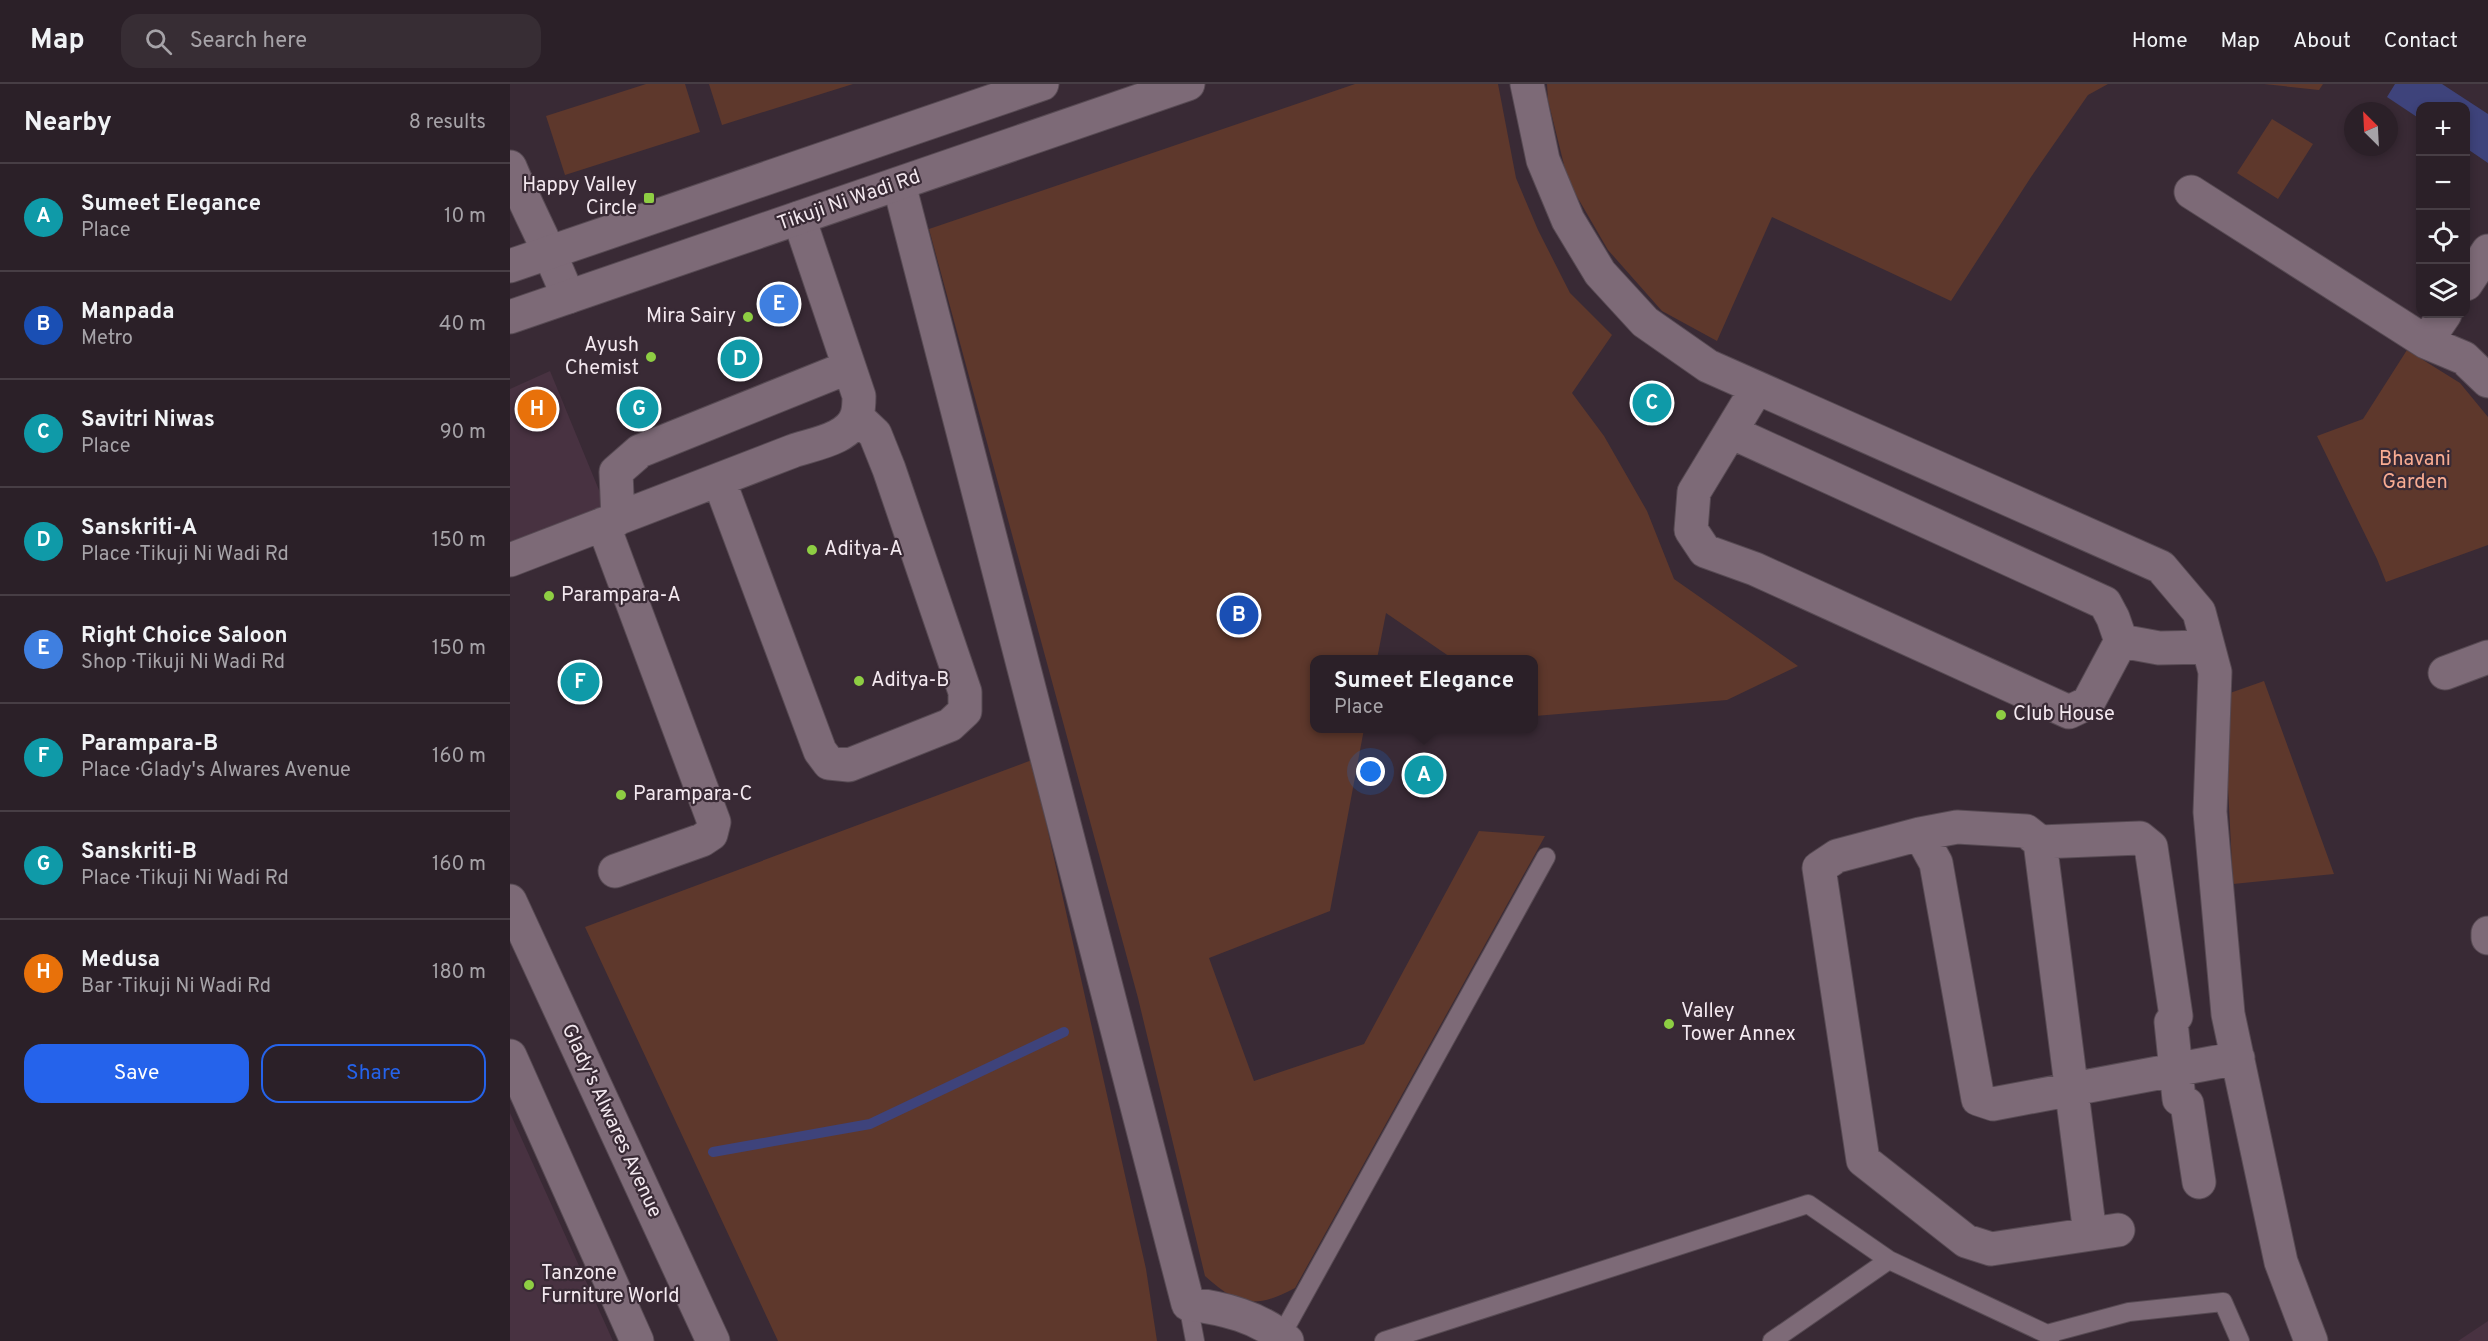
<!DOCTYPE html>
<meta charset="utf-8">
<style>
:root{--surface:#2b2028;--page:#372d34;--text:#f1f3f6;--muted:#a6a3a8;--line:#473e45;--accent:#2563eb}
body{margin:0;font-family:Overpass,sans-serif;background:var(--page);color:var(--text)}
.controls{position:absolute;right:18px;top:18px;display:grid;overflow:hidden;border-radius:12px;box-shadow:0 3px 9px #0003}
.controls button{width:54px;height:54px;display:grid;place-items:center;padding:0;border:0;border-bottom:2px solid var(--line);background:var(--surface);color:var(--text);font:30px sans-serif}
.compass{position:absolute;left:1834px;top:18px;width:54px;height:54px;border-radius:50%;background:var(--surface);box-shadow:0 3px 9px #0003;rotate:336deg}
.you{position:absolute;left:861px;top:688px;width:21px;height:21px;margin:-15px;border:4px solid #fff;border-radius:50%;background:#1a73e8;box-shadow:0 0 0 9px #1a73e833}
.badge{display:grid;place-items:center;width:39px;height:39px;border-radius:50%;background:var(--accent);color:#fff;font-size:20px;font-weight:700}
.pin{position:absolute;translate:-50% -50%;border:3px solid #fff;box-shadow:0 2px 6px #0006}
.popup{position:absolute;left:800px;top:571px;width:228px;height:78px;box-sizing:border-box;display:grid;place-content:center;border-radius:12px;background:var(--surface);filter:drop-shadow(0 2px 4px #0005);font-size:20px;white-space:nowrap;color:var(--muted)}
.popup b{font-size:22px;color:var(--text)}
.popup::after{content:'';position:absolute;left:50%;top:100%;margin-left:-12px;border:12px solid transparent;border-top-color:var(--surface)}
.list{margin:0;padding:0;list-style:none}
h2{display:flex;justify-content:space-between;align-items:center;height:78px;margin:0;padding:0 24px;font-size:26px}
h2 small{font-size:20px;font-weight:400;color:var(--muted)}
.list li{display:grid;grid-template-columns:39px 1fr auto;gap:18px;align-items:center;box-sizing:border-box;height:108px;padding:0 24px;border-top:2px solid var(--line)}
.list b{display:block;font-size:22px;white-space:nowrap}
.list p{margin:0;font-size:20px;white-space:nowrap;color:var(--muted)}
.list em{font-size:20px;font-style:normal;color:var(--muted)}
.actions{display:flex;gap:12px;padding:18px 24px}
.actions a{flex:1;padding:14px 0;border:2px solid var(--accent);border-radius:18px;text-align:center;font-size:21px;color:var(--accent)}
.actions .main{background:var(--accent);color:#fff}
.icon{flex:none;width:33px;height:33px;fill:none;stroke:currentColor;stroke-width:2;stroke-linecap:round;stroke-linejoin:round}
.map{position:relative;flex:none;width:1978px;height:1257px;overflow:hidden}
header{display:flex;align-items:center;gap:36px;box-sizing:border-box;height:84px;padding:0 30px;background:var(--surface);border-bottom:2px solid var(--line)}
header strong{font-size:28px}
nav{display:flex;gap:33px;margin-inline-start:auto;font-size:21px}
.search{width:420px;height:54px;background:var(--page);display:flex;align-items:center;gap:15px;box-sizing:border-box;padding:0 21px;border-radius:18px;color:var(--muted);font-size:22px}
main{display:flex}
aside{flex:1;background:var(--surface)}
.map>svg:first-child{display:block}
.built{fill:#483241}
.green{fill:#5e382c}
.water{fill:#3e437b}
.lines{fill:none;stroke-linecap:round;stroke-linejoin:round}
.stream{stroke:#3e437b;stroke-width:10}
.lane-casing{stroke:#574a53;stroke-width:20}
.street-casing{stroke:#574a53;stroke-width:35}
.secondary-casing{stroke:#574a53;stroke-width:35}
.lane{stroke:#7d6a77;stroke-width:18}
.street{stroke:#7d6a77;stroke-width:33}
.secondary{stroke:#7d6a77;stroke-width:33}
.poi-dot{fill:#8ece43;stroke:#392a35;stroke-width:2}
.labels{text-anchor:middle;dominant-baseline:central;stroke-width:4.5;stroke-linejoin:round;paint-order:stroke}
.poi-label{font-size:20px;fill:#f3e8ef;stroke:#392a35;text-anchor:start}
.street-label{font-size:20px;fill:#f3e8ef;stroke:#392a35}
.park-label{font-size:20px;fill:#f9ac92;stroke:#392a35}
</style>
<header>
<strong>Map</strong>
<div class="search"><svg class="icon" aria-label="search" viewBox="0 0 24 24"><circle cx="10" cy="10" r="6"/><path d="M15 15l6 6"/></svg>Search here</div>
<nav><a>Home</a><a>Map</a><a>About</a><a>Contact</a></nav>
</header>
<main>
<aside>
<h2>Nearby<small>8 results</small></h2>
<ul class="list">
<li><span class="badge" style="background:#0f9aa8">A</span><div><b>Sumeet Elegance</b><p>Place</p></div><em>10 m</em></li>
<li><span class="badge" style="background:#1a4fb4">B</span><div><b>Manpada</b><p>Metro</p></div><em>40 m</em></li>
<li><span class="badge" style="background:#0f9aa8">C</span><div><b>Savitri Niwas</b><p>Place</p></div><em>90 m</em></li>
<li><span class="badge" style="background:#0f9aa8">D</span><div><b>Sanskriti-A</b><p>Place · Tikuji Ni Wadi Rd</p></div><em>150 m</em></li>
<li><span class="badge" style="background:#3f7fe0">E</span><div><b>Right Choice Saloon</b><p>Shop · Tikuji Ni Wadi Rd</p></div><em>150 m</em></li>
<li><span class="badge" style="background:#0f9aa8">F</span><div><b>Parampara-B</b><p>Place · Glady's Alwares Avenue</p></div><em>160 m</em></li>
<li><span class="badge" style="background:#0f9aa8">G</span><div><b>Sanskriti-B</b><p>Place · Tikuji Ni Wadi Rd</p></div><em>160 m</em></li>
<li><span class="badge" style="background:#e8710a">H</span><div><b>Medusa</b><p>Bar · Tikuji Ni Wadi Rd</p></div><em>180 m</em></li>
</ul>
<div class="actions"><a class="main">Save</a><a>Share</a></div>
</aside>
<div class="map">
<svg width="1978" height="1257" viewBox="0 0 1978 1257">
<rect width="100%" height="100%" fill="#392a35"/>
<path class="built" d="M40,287L98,428L0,468V305Z
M0,1029L103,1257H0Z
M1978,1237V1257H1948Z"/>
<path class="green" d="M136,0H175L190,48L55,91L36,32Z
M199,0H343L212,41Z
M845,0H988L1006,94L1028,146L1060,209L1102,251L1062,309L1094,352L1137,427L1164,495L1288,582L1217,616L1025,632L1024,631V576L943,575L876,529L867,575L804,576V644L854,645L820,827L699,874L744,997L854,960L969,747L1035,752L785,1204C746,1225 728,1222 695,1192L628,914L419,145Z
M1037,0H1598L1578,11L1521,93L1441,217L1262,133L1207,257L1152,227L1098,166L1058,97L1038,16Z
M1754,0H1813L1809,6Z
M1762,35L1803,60L1768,115L1727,89Z
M1897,266L1950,299L1978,333V461L1876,498L1867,475L1807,352L1853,335Z
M1754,597L1824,790L1723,800L1717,684L1720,609Z
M522,676L636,1185L647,1257H268L75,843Z"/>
<path class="water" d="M1885,0H1932L1978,30V79L1956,64V22H1910V35L1877,13Z"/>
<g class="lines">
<path class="stream" d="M203,1068L360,1040L554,948"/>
<defs>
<path id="lane" d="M678,1220L685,1257
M1537,1250L1619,1228L1713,1218L1730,1257
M771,1252L1036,773
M874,1257L1298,1120L1379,1176
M1262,1257L1379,1176L1537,1250L1540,1257"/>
<path id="street" d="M1017,0L1033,76L1058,136L1090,189L1135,238L1198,282L1651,483L1689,528L1705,588L1700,728L1718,930L1771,1178L1801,1257
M0,83C18,127 41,168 58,213
M389,100L678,1220C714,1224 749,1233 777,1257
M1681,108L1916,258L1954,274L1978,297
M1956,200L1978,167
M1916,258L1935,230
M1247,304L1184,408L1181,446L1195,467L1245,485L1559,628L1578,619L1611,557L1649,564L1698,563
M1221,348L1595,519L1603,534L1611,557
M209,396L310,667L319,679L339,681L440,641L455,627V608L379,385L365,350L347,333
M108,435L106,388L130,367L339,283
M93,440L204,738L201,750L192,756L105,787
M0,476L283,367C303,360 340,355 347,331C349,325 349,318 349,312L289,134
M1935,589L1978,573
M1410,750L1447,743L1516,747L1530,758L1580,1150
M1530,758L1630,754L1641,763L1666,932L1661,938L1669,1015L1677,1020L1689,1098
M1978,849V854
M1608,1146L1481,1165L1456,1157L1353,1076L1309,784L1327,772L1410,750L1426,779L1468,1015L1483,1020L1728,974"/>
<path id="secondary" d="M0,182L532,0
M0,233L678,0
M0,817L203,1257
M0,972L127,1257"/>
</defs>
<use href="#lane" class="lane-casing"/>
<use href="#street" class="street-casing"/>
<use href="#secondary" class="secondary-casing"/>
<use href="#lane" class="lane"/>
<use href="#street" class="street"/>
<use href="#secondary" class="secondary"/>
</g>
<g class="poi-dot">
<rect x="133" y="108" width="12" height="12" rx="3"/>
<circle cx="238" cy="233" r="6"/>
<circle cx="141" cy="273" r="6"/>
<circle cx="302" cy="466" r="6"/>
<circle cx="39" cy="512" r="6"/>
<circle cx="349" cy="597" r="6"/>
<circle cx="1491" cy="631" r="6"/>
<circle cx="111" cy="711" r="6"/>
<circle cx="1159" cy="940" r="6"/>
<circle cx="19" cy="1201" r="6"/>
</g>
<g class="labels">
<g class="poi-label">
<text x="127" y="102" text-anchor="end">Happy Valley<tspan x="127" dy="23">Circle</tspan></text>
<text x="226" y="233" text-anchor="end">Mira Sairy</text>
<text x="129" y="262" text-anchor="end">Ayush<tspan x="129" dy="23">Chemist</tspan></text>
<text x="314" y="466">Aditya-A</text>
<text x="51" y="512">Parampara-A</text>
<text x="361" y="597">Aditya-B</text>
<text x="1503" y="631">Club House</text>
<text x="123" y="711">Parampara-C</text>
<text x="1171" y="928">Valley<tspan x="1171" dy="23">Tower Annex</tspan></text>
<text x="31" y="1190">Tanzone<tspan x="31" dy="23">Furniture World</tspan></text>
</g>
<g class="street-label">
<text transform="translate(339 117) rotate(-19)">Tikuji Ni Wadi Rd</text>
<text transform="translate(101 1037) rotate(65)">Glady's Alwares Avenue</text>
</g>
<g class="park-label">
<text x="1905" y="376">Bhavani<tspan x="1905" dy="23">Garden</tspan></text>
</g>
</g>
</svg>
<div class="controls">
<button>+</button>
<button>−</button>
<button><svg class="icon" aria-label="locate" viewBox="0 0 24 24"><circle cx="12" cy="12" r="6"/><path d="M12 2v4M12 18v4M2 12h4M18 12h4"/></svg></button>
<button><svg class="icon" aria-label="layers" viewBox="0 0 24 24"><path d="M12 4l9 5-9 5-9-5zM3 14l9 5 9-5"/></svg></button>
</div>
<svg class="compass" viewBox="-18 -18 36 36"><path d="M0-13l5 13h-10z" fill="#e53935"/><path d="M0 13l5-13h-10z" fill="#a6a3a8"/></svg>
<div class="you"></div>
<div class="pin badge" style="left:914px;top:691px;background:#0f9aa8">A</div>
<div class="popup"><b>Sumeet Elegance</b>Place</div>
<div class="pin badge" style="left:729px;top:531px;background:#1a4fb4">B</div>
<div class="pin badge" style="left:1142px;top:319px;background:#0f9aa8">C</div>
<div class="pin badge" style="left:230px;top:275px;background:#0f9aa8">D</div>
<div class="pin badge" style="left:269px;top:220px;background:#3f7fe0">E</div>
<div class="pin badge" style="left:70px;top:598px;background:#0f9aa8">F</div>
<div class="pin badge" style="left:129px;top:325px;background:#0f9aa8">G</div>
<div class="pin badge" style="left:27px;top:325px;background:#e8710a">H</div>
</div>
</main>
